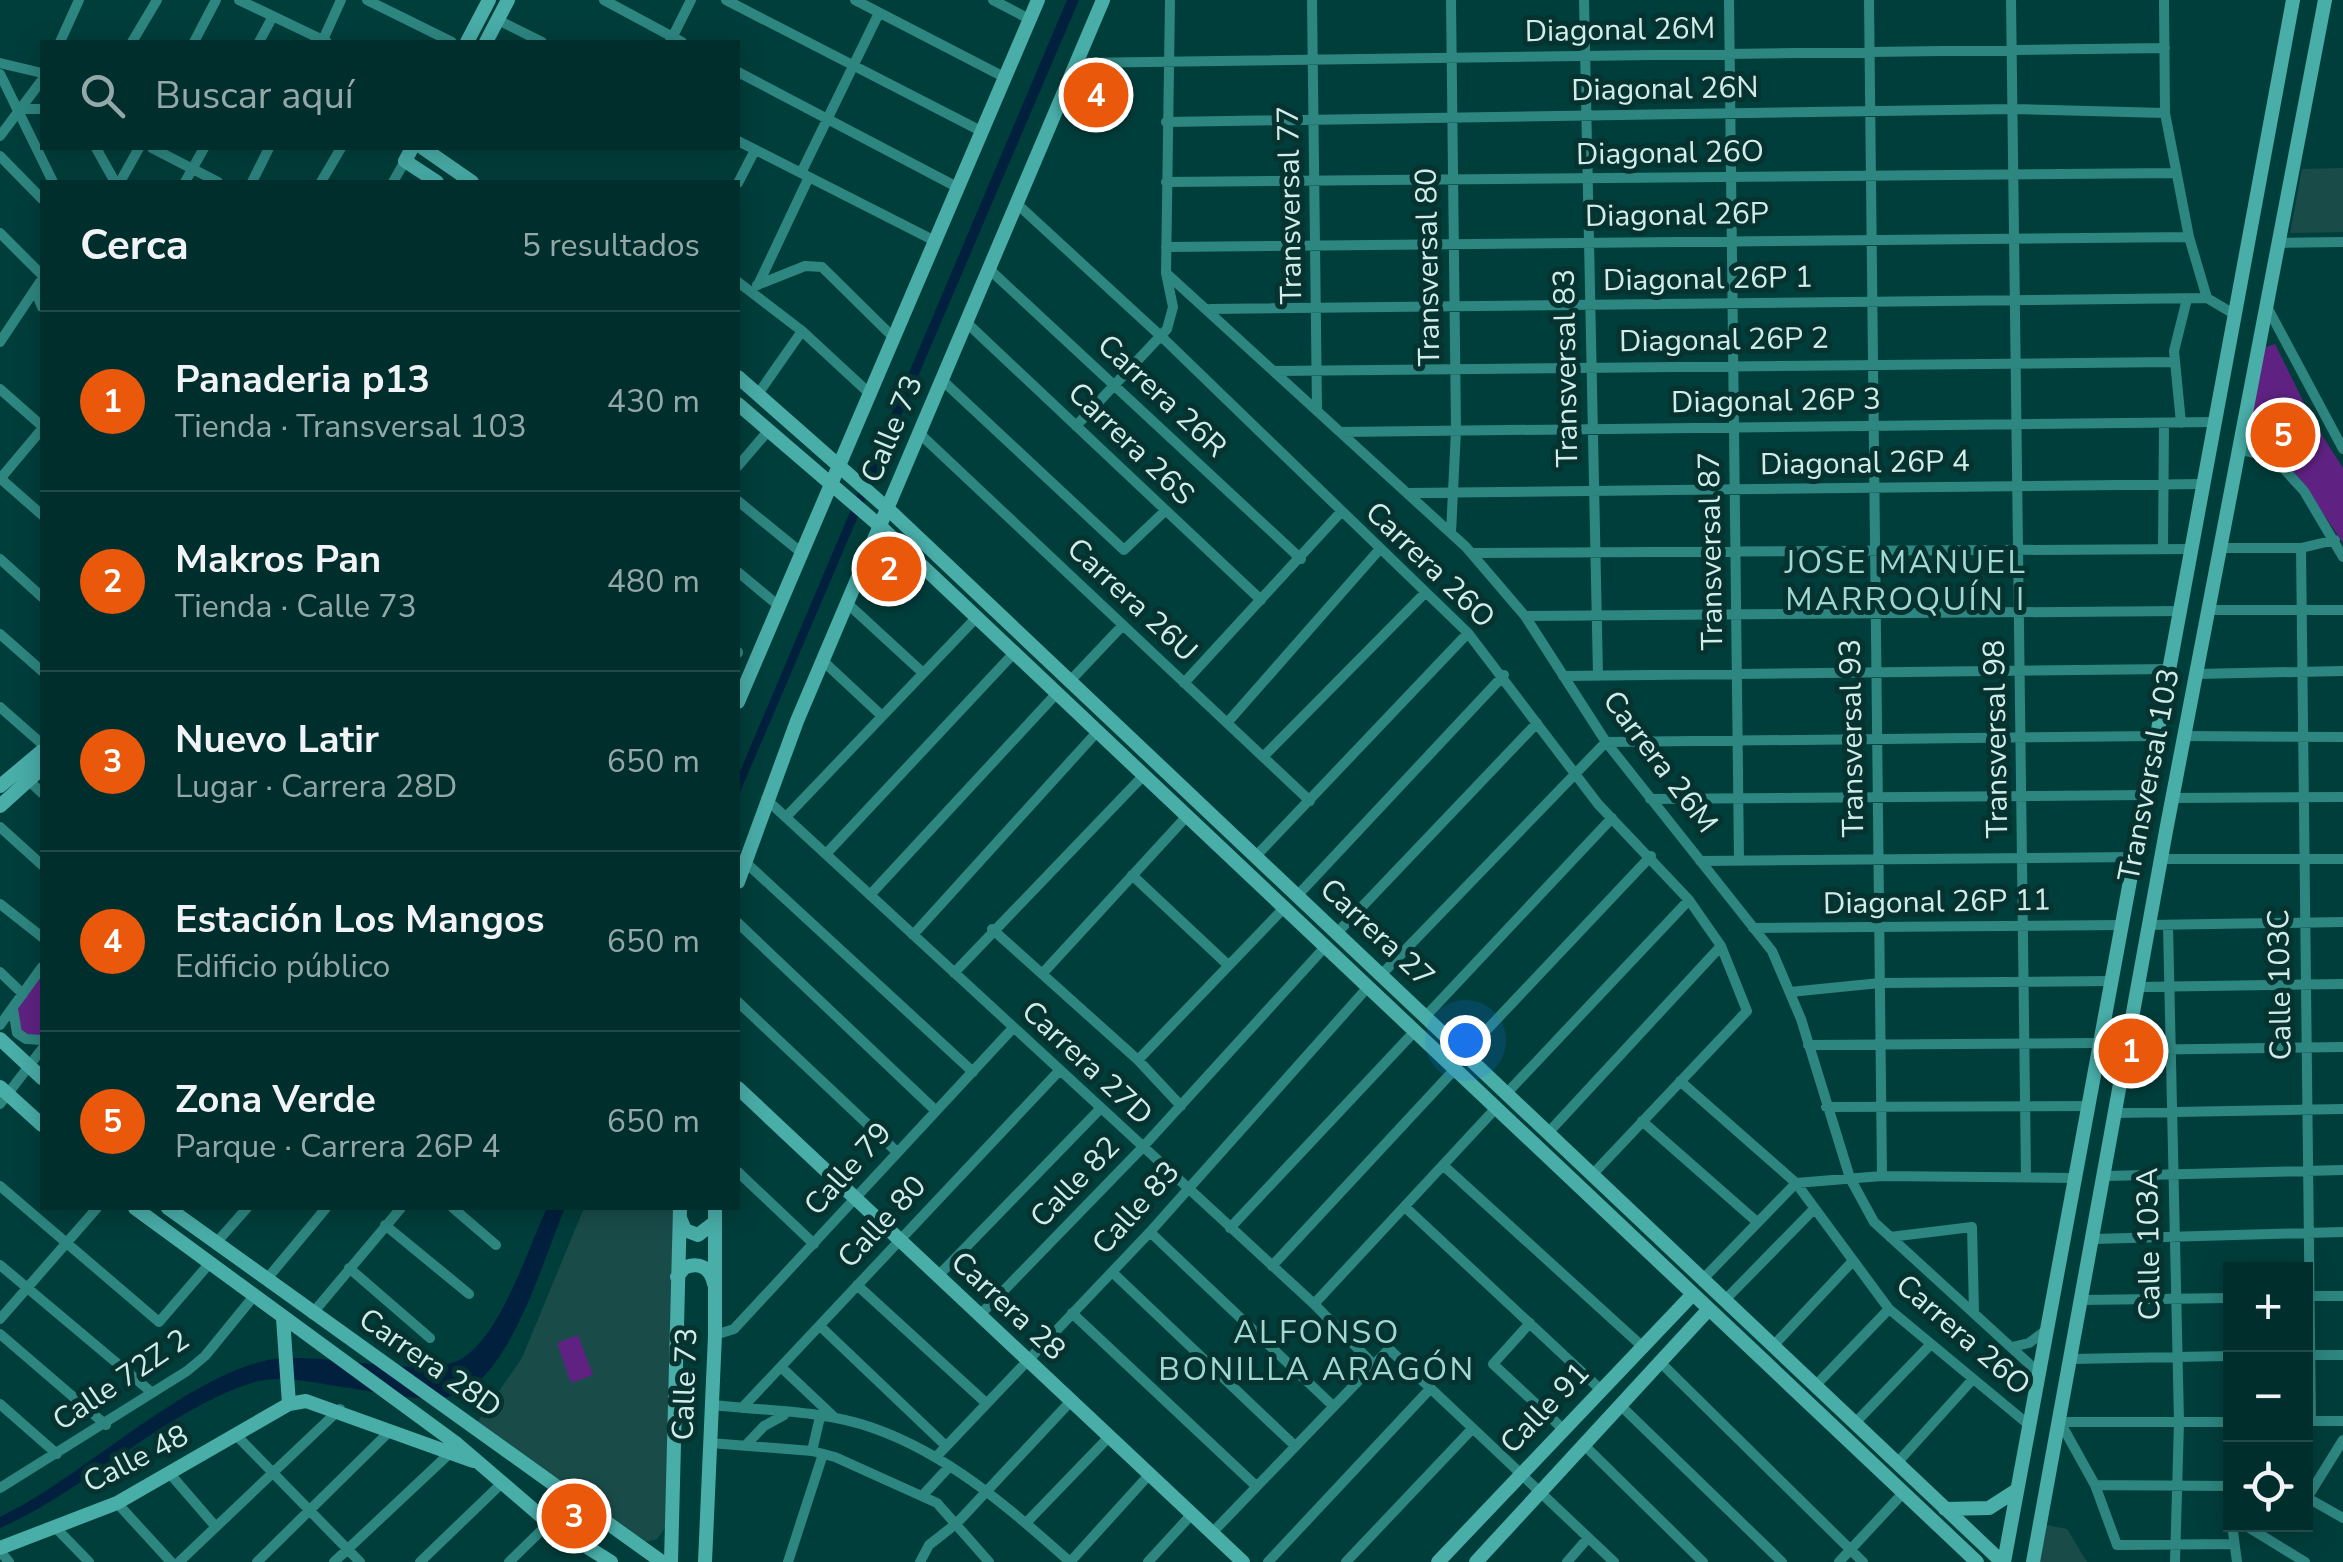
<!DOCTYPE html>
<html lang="es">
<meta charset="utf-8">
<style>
:root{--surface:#002e2c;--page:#0e3a38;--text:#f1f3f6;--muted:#95a8a9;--line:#224a48;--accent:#ea580c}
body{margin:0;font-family:"Nunito Sans",sans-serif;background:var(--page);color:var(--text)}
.controls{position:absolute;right:30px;bottom:30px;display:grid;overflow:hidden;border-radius:0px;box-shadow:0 5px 25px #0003}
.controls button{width:90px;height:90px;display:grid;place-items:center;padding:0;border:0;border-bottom:2px solid var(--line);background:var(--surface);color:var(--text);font:50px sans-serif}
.you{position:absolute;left:1465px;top:1040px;width:35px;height:35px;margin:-25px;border:8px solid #fff;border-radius:50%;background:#1a73e8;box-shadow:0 0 0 15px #1a73e833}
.badge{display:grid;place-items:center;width:65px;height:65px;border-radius:50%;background:var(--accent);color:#fff;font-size:32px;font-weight:700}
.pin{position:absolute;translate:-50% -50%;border:5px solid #fff;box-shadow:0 2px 10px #0006}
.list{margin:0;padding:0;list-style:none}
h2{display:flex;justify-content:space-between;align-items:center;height:130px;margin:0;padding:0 40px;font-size:42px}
h2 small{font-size:32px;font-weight:400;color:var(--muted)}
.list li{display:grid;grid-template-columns:65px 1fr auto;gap:30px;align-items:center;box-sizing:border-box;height:180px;padding:0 40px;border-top:2px solid var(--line)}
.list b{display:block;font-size:38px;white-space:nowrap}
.list p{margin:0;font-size:32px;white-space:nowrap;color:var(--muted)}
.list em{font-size:32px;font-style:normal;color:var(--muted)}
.icon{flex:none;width:55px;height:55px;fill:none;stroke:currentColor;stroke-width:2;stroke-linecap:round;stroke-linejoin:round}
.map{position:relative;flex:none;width:2343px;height:1562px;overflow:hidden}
.search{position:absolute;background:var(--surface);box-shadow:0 5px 25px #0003;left:40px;top:40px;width:700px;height:110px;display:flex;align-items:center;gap:25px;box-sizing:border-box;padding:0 35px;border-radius:0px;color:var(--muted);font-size:38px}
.panel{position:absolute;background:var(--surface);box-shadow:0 5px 25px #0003;left:40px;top:180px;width:700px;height:1030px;border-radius:0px}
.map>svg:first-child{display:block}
.built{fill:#194c49}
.green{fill:#5f2282}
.water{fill:#00203d}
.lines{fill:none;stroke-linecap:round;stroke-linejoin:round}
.street{stroke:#2e8681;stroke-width:10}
.secondary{stroke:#49ada8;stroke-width:14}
.labels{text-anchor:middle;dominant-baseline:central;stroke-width:10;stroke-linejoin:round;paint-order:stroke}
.street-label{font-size:30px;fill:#d1ece9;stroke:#063230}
.neighbourhood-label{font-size:32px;letter-spacing:2.5px;fill:#a1d8d3;stroke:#063230}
</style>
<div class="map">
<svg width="2343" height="1562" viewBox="0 0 2343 1562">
<rect width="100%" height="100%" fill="#003e3b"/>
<path class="built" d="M2343,168V232L2290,233L2302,169Z
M584,1208H680L667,1525L657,1539L645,1542L474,1427L522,1358Z
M2041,1524L2067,1529L2087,1562H2033Z"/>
<path class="green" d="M2275,344L2313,421L2343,468V543L2306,488L2274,456L2243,449L2260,349Z
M42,967V1040L17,1033L15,1004Z
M578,1335L593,1375L571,1383L557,1343Z"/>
<path class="water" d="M1067,0H1079L738,797V776Z
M547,1208H565C544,1257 513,1368 463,1392C434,1406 381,1393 350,1388C319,1384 281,1373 251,1383C165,1411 85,1491 0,1528V1517C82,1478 183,1378 268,1360C318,1350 430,1381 463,1358C502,1333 527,1250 547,1208Z"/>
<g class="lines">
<path class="street" d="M239,0L327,42
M367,0L452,42
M604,0L682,42
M726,0L979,130
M855,0L1002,76
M993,0L1029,19
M1312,0L1317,409
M1451,0L1456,430L1451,533
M1584,0L1598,676
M1729,0L1739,860
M1869,0L1882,1176
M2011,0L2026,1176
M2164,0L2165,113L2189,237L2207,298L2234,314
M498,20L542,42
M60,42L79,0
M132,42L157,0
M194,42L216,0
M259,42L273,16
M322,42L341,0
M670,42L691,0
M0,63L42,73
M1076,63L2165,48
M738,72L955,186
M0,74L53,182
M24,109H42
M1166,122L2013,109L2165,113
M0,136L42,80
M738,141L933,240
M96,148L115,182
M152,148L218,182
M0,156L42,199
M801,173L879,13
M120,182L139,148
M185,182L204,148
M252,182L269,148
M321,182L341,148
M393,182L405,161
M1166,182L2174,173
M738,183L755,150
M1016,203L1165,340L1468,633L1598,804L1689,900L1721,946L1747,1011L1592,1175
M0,233L42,275
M2277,243L2343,242
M1166,247L2189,237
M989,269L1301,559
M1166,273L1466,547L1525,616L1606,742L1772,951L1801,1019L1850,1178L1874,1222L2037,1371
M738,282L802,331L869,393
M757,285L805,266L822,267L891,335
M758,285L809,177
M35,290L42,307
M2266,305L2343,449
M1210,309L2207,298
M967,323L1261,600
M0,342L42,279
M1276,371L2174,362
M942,380L1124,550L1165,511
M0,389L42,426
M758,394L802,331
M2181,423L2174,351L2187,299
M1076,426L1167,329L1173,307L1166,273L1170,0
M1340,432L2215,422
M920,434L1310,801
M2241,450L2273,457L2304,491L2343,557
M738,466L768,431
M0,478L42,515
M0,479L42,429
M1407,493L2203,484
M738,501L803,554
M2221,548H2301L2335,540
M2301,548L2311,1421
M2163,549L2164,423
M1472,553L2191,549
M0,559L42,597
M738,572L780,607
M848,604L923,673
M2208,610H2343
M1525,616L2180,611
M0,634L42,671
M738,652V653
M823,661L882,716
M2196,674L2343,671
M1563,676L2169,669
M1070,681L1123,625
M1184,683L1340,513
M0,707L42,744
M1227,723L1379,550
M2185,736L2343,737
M1263,757L1425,593
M28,780L42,793
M2173,798L2343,797
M766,799L1314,1304L1373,1364
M1650,799L2146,795
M786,817L976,618
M0,827L42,865
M826,854L1014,653
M1256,856L1468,633
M2161,859H2343
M743,860L973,1072
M1700,861L2134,857
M1132,875L1228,965
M870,895L1057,693
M1297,896L1504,675
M0,904L42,937
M738,923L935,1110
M2149,925L2343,922
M2168,925L2179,1422L2175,1562
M1753,928L2122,925
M992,929L1138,1060L1181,1106
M1337,933L1537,723
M913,935L1097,732
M0,972L23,994
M954,973L1144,775
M1042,974L1187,816
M1381,975L1606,742L2157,736
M2139,987L2343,984
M1790,992L1880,983L2111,981
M738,1002L897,1152
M13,1009L17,1033L26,1039L42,1040
M1425,1017L1612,818
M0,1025L42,967
M1808,1045L2100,1043
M2128,1050L2343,1047
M1464,1054L1651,856
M1138,1060L1284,908
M1680,1081L1796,1183L1889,1309L2029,1425
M1506,1094L1689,900
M0,1104L42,1049
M1826,1107L2088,1106
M2117,1113L2343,1109
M1642,1121L1757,1222
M1548,1133L1721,946
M1444,1166L1644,1348
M738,1172L814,1244
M2106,1176L2343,1170
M1796,1183L1882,1176L2075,1178
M0,1186L159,1322L209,1264
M1405,1207L1601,1390
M453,1208L496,1245
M385,1225L469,1294
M1230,1228L1415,1031
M1150,1232L1331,1404
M1890,1237L1972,1227L1974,1312
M2094,1239L2343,1232
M216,1243L247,1208
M0,1265L150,1391
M1272,1266L1455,1069
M349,1268L430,1338
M1112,1272L1293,1444
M937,1277L1100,1109
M1703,1279L1796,1183
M266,1280L326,1208
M857,1285L985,1402
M2306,1296H2343
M1725,1300L1813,1210
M2082,1300L2230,1298
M1314,1304L1496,1108
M1072,1313L1255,1485
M312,1314L401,1208
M979,1316L1142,1148L1325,947
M0,1319L97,1208
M1530,1323L1493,1364L1562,1428
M820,1326L946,1446
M0,1334L106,1425
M715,1335L734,1329L1013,1028
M1773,1346L1851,1263
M2012,1347L2029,1343L2045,1331
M2306,1355H2343
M2071,1359L2230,1356
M1660,1362L1863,1562
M781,1367L835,1418
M1815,1386L1889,1309
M0,1404L57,1454
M713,1405C764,1411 824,1410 873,1428C948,1454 1012,1510 1070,1562L1148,1476
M1621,1406L1782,1562
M742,1408L1059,1071
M2306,1421H2343
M2230,1422H2060L2095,1485L2117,1545L2234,1544
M1855,1423L1931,1344
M237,1436L360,1562
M710,1443L812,1451L835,1457L937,1503L989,1562
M746,1445L764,1426L784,1415
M1585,1446L1703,1562
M812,1451L820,1417
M936,1457L1150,1232L1368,987
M1897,1463L1973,1379
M171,1475L216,1527
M2095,1485L2230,1486
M0,1488L187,1371L205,1356L254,1296
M922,1496L949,1467
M2306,1497L2343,1518
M2307,1498L2343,1440
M117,1503L171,1562
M1026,1523L1108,1438
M2232,1524L2237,1562
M2243,1524L2305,1562
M55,1527L89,1562
M1212,1533L1389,1349L1614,1562
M0,1551L9,1562
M179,1562L340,1409
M257,1562L391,1430
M334,1562L449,1454
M420,1562L501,1484
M509,1562L549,1523
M788,1562L823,1454
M920,1562L929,1545L957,1523L1070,1402
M1148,1562L1191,1515
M1268,1562L1429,1390
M1346,1562L1472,1429
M1567,1562L1588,1538
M1839,1562L1904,1492"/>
<path class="secondary" d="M467,42L489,0
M486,42L508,0
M412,148L405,161L437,182
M423,148L472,182
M738,377L889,510L2002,1562
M738,404L881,527L1977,1562
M738,702L1038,0
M0,786L42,751
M0,806L42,768
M738,882L797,721L1103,0
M0,1039L42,1078
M0,1087L42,1125
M738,1088L1243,1562
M135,1208L457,1444L549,1523L611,1562
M168,1208L662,1562
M680,1218L685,1230L698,1235L715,1222
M677,1277L684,1268C699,1261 711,1268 714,1284
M283,1318L289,1404
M1945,1509L1989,1508L2017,1490
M0,1548L117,1503L289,1404L306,1401L473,1461
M671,1562L680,1208
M705,1562L715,1335V1208
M1438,1562L1693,1294
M1476,1562L1709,1309
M2004,1562L2293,0
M2033,1562L2166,831L2325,0"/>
</g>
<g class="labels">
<g class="street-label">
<text transform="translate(1620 30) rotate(-1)">Diagonal 26M</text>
<text transform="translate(1665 89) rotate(-1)">Diagonal 26N</text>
<text transform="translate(1670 153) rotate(-1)">Diagonal 26O</text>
<text transform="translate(1290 205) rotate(-91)">Transversal 77</text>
<text transform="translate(1677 215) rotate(-1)">Diagonal 26P</text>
<text transform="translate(1428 267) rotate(-91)">Transversal 80</text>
<text transform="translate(1708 279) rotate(-1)">Diagonal 26P 1</text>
<text transform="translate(1724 340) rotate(-1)">Diagonal 26P 2</text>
<text transform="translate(1566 368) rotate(-91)">Transversal 83</text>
<text transform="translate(1162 396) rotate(43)">Carrera 26R</text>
<text transform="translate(1776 401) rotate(-1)">Diagonal 26P 3</text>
<text transform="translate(892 429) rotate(-67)">Calle 73</text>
<text transform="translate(1131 444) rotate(44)">Carrera 26S</text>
<text transform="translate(1865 463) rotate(-1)">Diagonal 26P 4</text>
<text transform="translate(1711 551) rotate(-91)">Transversal 87</text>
<text transform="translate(1430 565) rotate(44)">Carrera 26O</text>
<text transform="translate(1132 600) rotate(43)">Carrera 26U</text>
<text transform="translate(1852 738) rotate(-91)">Transversal 93</text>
<text transform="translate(1996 739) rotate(-91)">Transversal 98</text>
<text transform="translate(1660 762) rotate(53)">Carrera 26M</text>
<text transform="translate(2149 775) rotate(-79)">Transversal 103</text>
<text transform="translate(1937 902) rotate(-1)">Diagonal 26P 11</text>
<text transform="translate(1377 933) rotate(43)">Carrera 27</text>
<text transform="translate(2280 985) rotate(-91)">Calle 103C</text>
<text transform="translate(1087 1063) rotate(43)">Carrera 27D</text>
<text transform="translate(848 1169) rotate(-48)">Calle 79</text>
<text transform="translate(1075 1182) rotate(-46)">Calle 82</text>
<text transform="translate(1136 1208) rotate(-48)">Calle 83</text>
<text transform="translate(882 1222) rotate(-47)">Calle 80</text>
<text transform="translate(2149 1244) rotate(-91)">Calle 103A</text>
<text transform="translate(1008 1306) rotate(43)">Carrera 28</text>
<text transform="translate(1963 1335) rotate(41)">Carrera 26O</text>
<text transform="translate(430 1363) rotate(35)">Carrera 28D</text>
<text transform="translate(121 1380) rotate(-34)">Calle 72Z 2</text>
<text transform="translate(685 1384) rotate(-88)">Calle 73</text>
<text transform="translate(1545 1408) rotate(-46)">Calle 91</text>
<text transform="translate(136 1459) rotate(-27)">Calle 48</text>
</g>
<g class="neighbourhood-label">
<text x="1906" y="562">JOSE MANUEL<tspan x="1906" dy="37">MARROQUÍN I</tspan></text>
<text x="1317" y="1332">ALFONSO<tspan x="1317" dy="37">BONILLA ARAGÓN</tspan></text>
</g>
</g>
</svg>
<div class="controls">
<button>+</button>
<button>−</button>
<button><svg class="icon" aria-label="locate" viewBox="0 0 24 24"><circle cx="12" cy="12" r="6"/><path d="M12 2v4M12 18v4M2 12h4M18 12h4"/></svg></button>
</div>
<div class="you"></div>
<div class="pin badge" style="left:2131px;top:1051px">1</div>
<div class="pin badge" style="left:889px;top:569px">2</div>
<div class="pin badge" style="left:574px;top:1516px">3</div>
<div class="pin badge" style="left:1096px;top:95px">4</div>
<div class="pin badge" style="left:2283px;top:435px">5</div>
<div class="search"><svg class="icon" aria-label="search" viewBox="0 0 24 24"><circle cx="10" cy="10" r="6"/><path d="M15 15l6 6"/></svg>Buscar aquí</div>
<section class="panel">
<h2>Cerca<small>5 resultados</small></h2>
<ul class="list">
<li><span class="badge">1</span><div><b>Panaderia p13</b><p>Tienda · Transversal 103</p></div><em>430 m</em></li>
<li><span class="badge">2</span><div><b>Makros Pan</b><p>Tienda · Calle 73</p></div><em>480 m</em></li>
<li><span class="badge">3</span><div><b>Nuevo Latir</b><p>Lugar · Carrera 28D</p></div><em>650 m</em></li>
<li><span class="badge">4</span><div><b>Estación Los Mangos</b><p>Edificio público</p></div><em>650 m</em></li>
<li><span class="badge">5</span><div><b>Zona Verde</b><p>Parque · Carrera 26P 4</p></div><em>650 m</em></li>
</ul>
</section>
</div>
